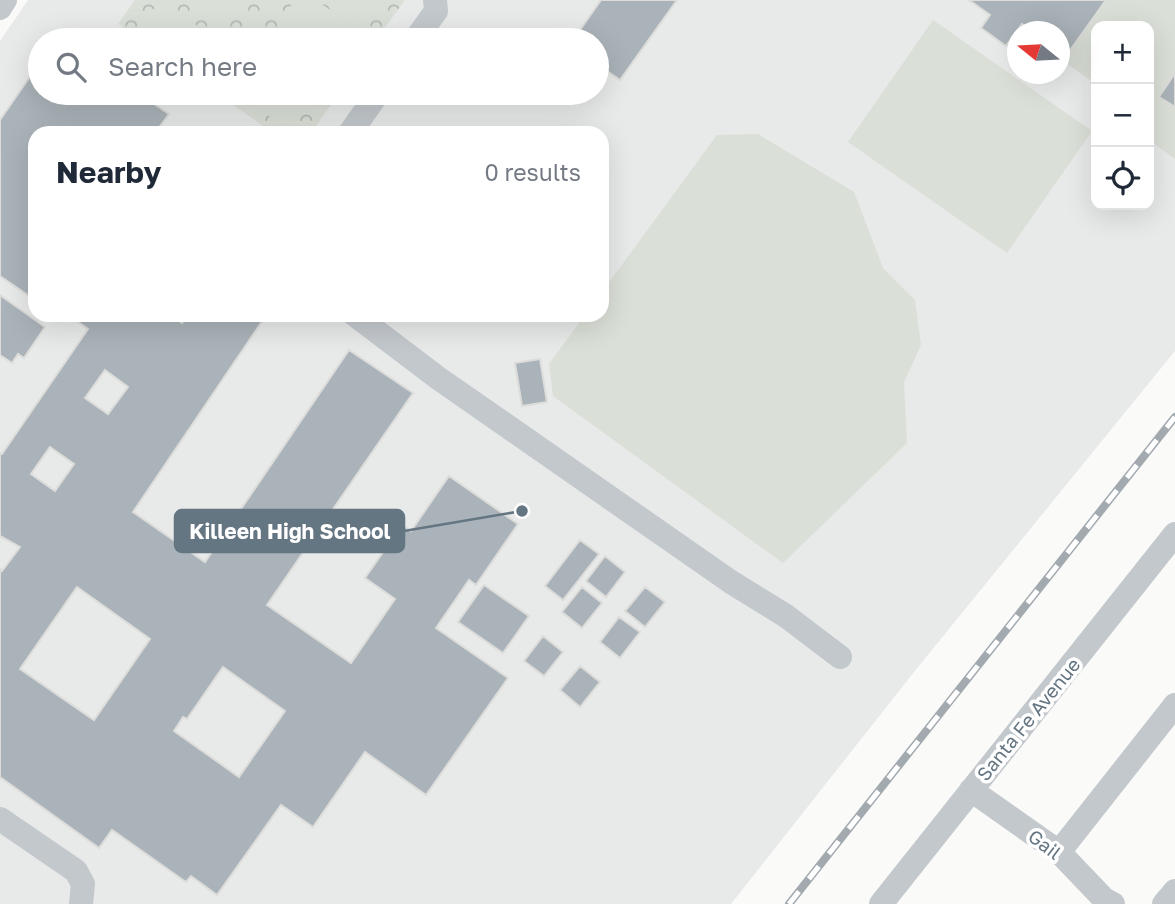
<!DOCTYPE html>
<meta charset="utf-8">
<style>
:root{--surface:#fff;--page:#f6f6f7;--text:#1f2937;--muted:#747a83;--line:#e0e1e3}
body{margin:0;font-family:"Golos Text",sans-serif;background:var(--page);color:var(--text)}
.controls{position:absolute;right:21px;top:21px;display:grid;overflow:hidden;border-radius:14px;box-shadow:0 7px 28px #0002}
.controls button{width:63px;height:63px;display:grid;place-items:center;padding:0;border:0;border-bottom:2px solid var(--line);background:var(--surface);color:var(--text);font:35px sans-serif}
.compass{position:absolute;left:1007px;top:21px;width:63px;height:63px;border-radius:50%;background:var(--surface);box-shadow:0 7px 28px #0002;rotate:288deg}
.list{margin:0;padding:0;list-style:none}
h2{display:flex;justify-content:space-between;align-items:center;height:91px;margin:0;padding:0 28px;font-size:30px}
h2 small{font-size:23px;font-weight:400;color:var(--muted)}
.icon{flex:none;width:38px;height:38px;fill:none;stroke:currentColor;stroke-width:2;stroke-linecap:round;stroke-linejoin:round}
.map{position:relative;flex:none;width:1175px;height:904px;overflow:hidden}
.search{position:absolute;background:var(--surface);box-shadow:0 7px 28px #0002;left:28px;top:28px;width:581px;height:77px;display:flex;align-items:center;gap:18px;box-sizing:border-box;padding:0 24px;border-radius:38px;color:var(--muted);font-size:26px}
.panel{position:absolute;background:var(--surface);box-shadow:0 7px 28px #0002;left:28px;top:126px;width:581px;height:196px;border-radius:21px}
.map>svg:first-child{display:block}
.built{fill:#e8e9e9;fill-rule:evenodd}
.forest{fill:url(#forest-crowns)}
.garden{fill:#dadfd7}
.building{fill:#aab3b9;stroke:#dcdcda;stroke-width:2;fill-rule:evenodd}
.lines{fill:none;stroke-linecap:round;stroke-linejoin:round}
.minor{stroke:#c3c8cc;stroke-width:24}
.rail-casing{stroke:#a2aab0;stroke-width:8}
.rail{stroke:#fff;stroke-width:5;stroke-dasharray:16;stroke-linecap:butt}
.labels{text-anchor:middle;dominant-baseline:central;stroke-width:7;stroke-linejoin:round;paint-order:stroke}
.street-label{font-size:19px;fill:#657683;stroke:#fff}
.leader{fill:none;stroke:#657683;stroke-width:2.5}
.callout-dot{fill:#657683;stroke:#fff;stroke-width:2.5}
.callout{fill:#657683;stroke:#657683;stroke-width:2.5}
.callout-label{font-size:21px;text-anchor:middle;font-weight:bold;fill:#fff}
</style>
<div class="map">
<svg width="1175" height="904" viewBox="0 0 1175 904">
<defs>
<pattern id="forest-crowns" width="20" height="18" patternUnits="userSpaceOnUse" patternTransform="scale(1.75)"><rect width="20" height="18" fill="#dadfd7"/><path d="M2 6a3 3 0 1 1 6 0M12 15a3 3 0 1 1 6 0" fill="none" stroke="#b4b9b4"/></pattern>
</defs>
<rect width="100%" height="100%" fill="#fafaf8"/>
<path class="built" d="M28,0H1175V351L914,672L731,904H0V41ZM1096,26H1149V205H1096ZM1018,32H1060V74H1018ZM40,40H597V93H40ZM35,133H602V315H35Z"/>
<path class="forest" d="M135,0H405L376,40H141L118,24Z
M216,93H339L311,133H273Z"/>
<path class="garden" d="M161,0L217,40H161L140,26Z
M180,0H237L242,4L224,31Z
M295,0H316L360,31L353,40H315L283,17Z
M334,0H380L365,22Z
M969,0H1175V159L1149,140V26H1096V84L1060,59V32L1017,31L1006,46L981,28L990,15Z
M933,20L1092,131L1007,253L848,142Z
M236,93H293L308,103L289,130Z
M758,134L854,192L883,268L915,300L921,345L904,382L907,443L783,563L553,396L549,364L585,315H602V292L717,135Z"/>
<path class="building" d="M601,0H677L620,80L597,64V40H573Z
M969,0H1106L1066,56L1060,51V32H1032L1022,24L1006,46L981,28L990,15Z
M40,62V93H138L169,114L155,133H35V300L0,276V120Z
M1175,73V107L1159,97Z
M0,295L45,327L24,358L18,354L12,363L0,355Z
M68,315H170L182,323L188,315H256L263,320L133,512L205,562L349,350L413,393L267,605L351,663L395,599L365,578L402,525L411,531L449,476L518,524L476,585L469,580L436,628L508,678L426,795L365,752L313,827L281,805L217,895L191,876L186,882L112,830L99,848L0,777V569L2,571L20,547L0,536V453L2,454L88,329ZM105,370L128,387L108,414L85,398ZM50,447L74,464L55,491L31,474ZM77,587L150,639L94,720L20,669ZM223,667L285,711L239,777L174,731L183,717L187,719Z
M540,359L547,402L522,406L515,363Z
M580,540L599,554L563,600L545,586Z
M605,556L625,572L606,597L586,581Z
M484,585L529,616L503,653L458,622Z
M582,587L602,603L582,628L562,612Z
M645,587L665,602L645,627L625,611Z
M619,617L640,632L620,658L600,642Z
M543,636L563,652L544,676L524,661Z
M580,666L600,682L580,707L560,690Z"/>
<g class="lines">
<path class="minor" d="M0,8L5,0
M415,40L436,11L435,0
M350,133L378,93
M355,315L438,378L731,582L786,616L840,657
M971,790L1059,852L1104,899L1113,904
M0,819L76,871L83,884L81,904
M1059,852L1175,705
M881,904L1175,534
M1164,904L1175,891"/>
<defs>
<path id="rail" d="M789,904L1175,417"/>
</defs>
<use href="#rail" class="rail-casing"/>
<use href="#rail" class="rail"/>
</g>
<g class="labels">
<g class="street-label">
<text transform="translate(1028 719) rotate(-51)">Santa Fe Avenue</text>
<text transform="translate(1045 844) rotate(37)">Gail</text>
</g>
</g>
<path class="leader" d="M522 511L404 531"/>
<circle class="callout-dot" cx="522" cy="511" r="7"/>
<rect class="callout" x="175" y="510" width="229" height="42" rx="7"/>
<g class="callout-label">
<text x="290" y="539">Killeen High School</text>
</g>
</svg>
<div class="controls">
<button>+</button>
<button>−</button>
<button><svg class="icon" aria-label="locate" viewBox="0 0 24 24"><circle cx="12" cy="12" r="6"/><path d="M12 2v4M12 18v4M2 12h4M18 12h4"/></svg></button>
</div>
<svg class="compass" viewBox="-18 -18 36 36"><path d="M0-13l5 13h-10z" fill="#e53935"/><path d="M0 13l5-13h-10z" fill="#747a83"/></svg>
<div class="search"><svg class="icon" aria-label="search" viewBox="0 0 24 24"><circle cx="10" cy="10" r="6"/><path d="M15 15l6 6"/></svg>Search here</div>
<section class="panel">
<h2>Nearby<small>0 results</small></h2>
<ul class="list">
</ul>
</section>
</div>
